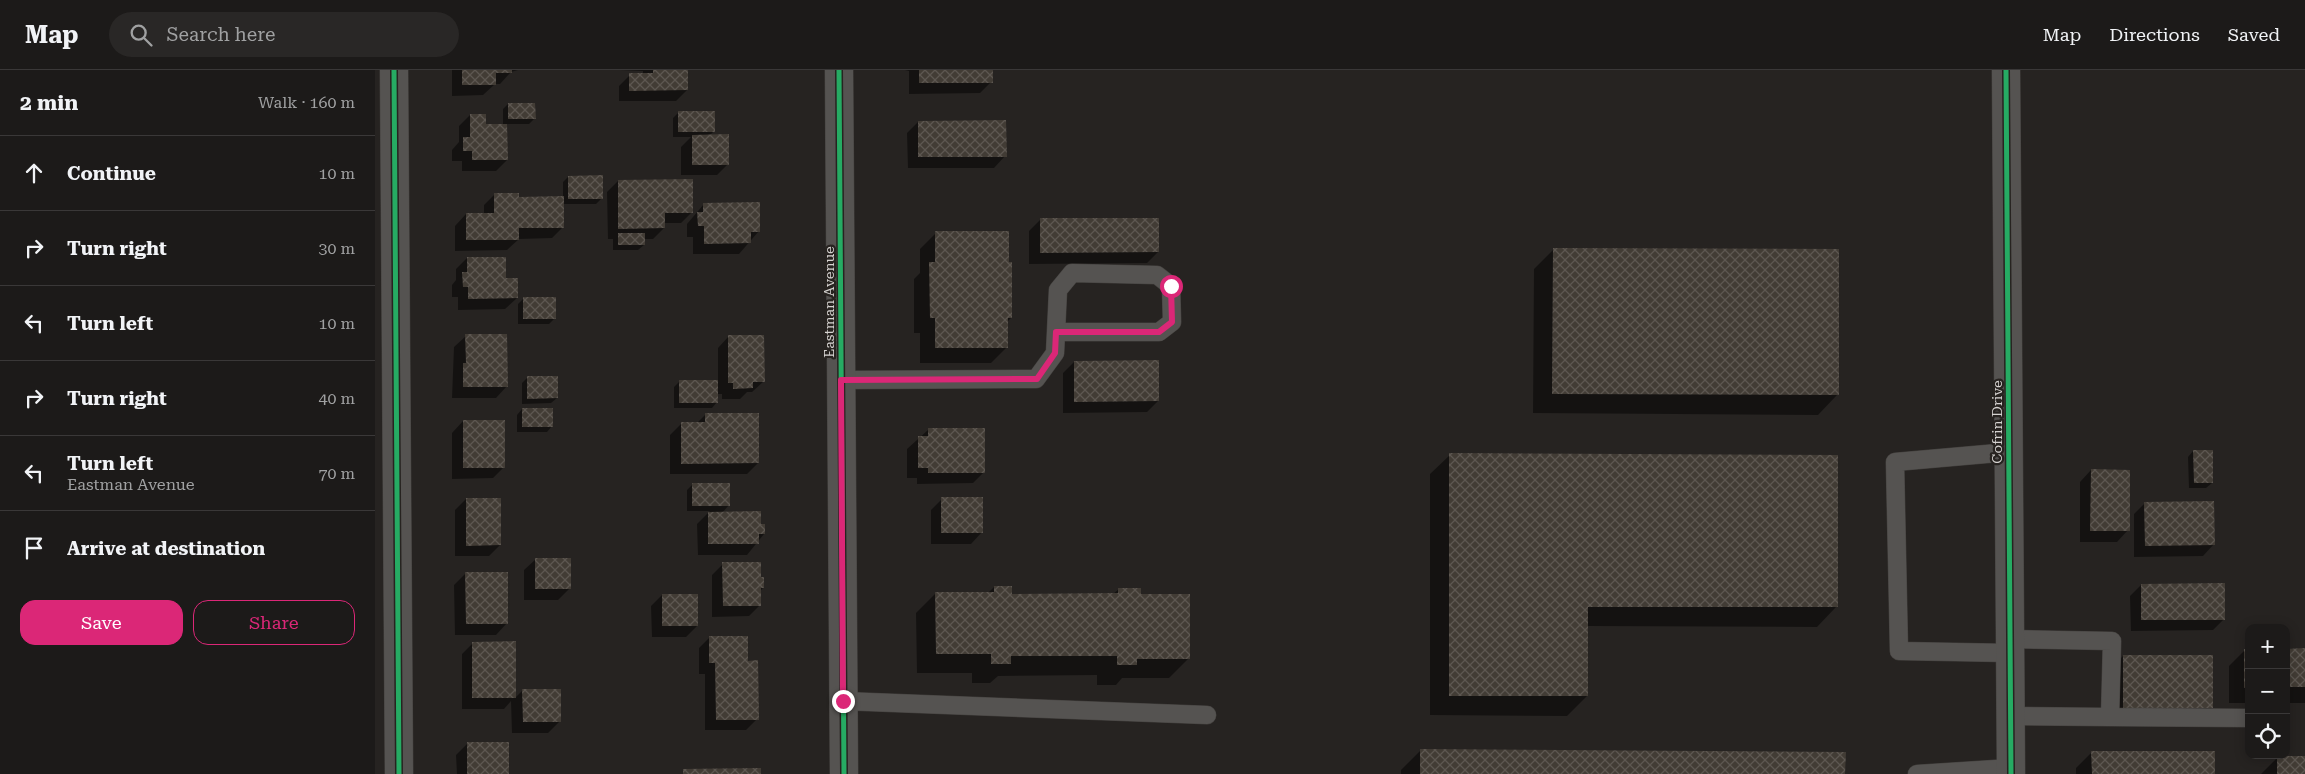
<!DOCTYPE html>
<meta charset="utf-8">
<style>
:root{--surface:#1c1a19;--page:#292726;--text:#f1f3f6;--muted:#a0a1a2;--line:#3a3838;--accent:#db2777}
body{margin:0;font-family:"Roboto Serif",serif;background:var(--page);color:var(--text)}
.controls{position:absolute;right:15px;bottom:15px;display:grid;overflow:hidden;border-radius:10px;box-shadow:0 2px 12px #0003}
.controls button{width:45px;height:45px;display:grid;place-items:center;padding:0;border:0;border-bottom:1px solid var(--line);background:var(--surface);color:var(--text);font:25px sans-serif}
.stop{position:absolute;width:15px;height:15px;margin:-11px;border:4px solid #db2777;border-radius:50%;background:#fff}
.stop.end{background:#db2777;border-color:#fff;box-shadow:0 1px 5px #0008}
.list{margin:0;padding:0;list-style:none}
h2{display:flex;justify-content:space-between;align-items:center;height:65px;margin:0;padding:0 20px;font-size:21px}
h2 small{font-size:16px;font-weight:400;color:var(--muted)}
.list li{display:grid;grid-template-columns:32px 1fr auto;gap:15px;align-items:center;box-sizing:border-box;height:75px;padding:0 20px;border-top:1px solid var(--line)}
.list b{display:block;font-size:19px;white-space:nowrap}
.list p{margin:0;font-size:16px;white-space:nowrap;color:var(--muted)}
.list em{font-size:16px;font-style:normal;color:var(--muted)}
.actions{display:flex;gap:10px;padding:15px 20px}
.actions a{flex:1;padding:11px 0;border:1px solid var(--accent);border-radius:15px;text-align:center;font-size:18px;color:var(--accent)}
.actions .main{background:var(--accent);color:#fff}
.icon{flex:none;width:28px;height:28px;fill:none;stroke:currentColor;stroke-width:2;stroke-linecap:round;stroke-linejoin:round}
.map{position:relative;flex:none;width:1930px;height:704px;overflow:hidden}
header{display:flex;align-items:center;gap:30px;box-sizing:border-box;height:70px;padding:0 25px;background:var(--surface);border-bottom:1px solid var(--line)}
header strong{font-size:24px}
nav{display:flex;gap:28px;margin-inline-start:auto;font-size:18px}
.search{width:350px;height:45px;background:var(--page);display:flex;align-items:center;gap:12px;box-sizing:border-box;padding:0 18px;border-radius:28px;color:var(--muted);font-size:19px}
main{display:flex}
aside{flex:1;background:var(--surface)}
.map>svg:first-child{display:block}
.shadow{fill:#0007}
.building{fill:url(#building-cross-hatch)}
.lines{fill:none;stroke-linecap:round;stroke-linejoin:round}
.service-casing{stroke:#43403e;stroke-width:19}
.minor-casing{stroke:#43403e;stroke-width:29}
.service{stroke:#555351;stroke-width:18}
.minor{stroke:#555351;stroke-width:28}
.cycleway-casing{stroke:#272320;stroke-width:8}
.cycleway{stroke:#26ab63;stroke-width:5}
.route{stroke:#db2777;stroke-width:6}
.labels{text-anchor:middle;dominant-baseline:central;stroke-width:4.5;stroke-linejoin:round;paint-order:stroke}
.street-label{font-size:14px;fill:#d6d3d1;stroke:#272320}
</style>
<header>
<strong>Map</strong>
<div class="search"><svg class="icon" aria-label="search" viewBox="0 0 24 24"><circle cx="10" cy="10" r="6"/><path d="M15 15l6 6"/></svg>Search here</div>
<nav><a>Map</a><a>Directions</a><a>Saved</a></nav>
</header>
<main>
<aside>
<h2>2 min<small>Walk · 160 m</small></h2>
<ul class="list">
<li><svg class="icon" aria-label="ahead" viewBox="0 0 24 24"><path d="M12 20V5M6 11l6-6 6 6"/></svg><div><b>Continue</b></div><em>10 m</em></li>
<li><svg class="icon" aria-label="right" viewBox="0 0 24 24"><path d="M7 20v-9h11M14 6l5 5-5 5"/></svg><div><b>Turn right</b></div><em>30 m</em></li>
<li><svg class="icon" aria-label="left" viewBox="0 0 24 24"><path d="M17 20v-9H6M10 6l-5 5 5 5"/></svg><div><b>Turn left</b></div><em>10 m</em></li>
<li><svg class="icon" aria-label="right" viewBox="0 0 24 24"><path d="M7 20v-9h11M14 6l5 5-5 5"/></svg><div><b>Turn right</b></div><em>40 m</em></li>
<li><svg class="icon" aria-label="left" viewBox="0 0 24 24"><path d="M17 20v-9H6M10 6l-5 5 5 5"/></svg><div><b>Turn left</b><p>Eastman Avenue</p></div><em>70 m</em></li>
<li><svg class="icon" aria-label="arrive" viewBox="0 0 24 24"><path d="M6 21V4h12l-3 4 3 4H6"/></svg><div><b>Arrive at destination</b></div></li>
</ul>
<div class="actions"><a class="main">Save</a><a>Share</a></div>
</aside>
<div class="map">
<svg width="1930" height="704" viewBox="0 0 1930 704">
<defs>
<pattern id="building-cross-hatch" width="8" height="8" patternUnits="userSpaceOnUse" patternTransform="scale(1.25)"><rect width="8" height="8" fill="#423c35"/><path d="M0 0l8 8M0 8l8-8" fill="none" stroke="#5d5751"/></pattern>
</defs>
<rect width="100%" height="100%" fill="#262321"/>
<path class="shadow" d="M77,0H143L136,2L125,14H120L108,25L77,26Z
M246,0H312V20L301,31H244V16L255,5H268V1Z
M530,0H616V12L605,23L534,24V1Z
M133,34L159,49L154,54H131L132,90L121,101H87V91H77V80L84,72V56L95,45L110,55H128V39Z
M304,42L339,61L334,66L353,94L342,105H306V77L316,67H298V48Z
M543,52L630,86L619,98H533L532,63Z
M193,107L227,128L221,134H188V157L177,168L144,169L132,180L80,181V156L91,144H109V135L120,124L143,128H188V112Z
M243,111L317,142L306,153H289V158L278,169H269V175L263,180H238V169H233L232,122Z
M329,134L384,161L364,184H318V167H312V154Z
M665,150L783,182L772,193L654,194V161Z
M561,163L636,248L632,252V277L616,293H545V263H539V209L545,203V179Z
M1179,179L1462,325L1443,345L1158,343L1159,199Z
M92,188L130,210L142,228L130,239L83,240V227H77V215L81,210V199Z
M149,228L179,249L174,254H143V234Z
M91,266L132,316L121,328H77L79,277Z
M354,266L389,311L377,322H372L365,329H347V324H342V332L337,338H299V317L304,312L343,311V278Z
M699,292L783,331L772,342L688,343V303Z
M153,307L182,328L176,333L147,334V313Z
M147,339L177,356L172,362H142V345Z
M331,344L383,393L372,404H295V365L306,354H321Z
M88,351L129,397L118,408L77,409V363Z
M553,360L609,402L598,413L542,414V408H532V379Z
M1818,381L1837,413L1831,418H1814L1813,387Z
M1075,385L1461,537L1442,557L1212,556V626L1192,646L1055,645V404Z
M1716,400L1753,460L1742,472H1705V412Z
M318,414L354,435L347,443L385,455L389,464L372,485H323L322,454L335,441H312V420Z
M91,429L125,475L114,486H80V440Z
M567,429L607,462L596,474H556V440Z
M1770,433L1839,474L1828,486L1759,487V444Z
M161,489L194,519L183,530H149V500Z
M348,494L385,509L388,518L385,521V535L374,546L337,547V505Z
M91,503L132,553L121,565H80L79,515Z
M1766,515L1849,549L1838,560L1756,561L1755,526Z
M619,517L636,525L738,524L744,519L814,588L794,608H747L741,615H722V605L623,606L615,613H597V603H542L541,543L561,523H613Z
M287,525L322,556L311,567H277L276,536Z
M335,567L371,592L382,649L371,660H330V604H324V578Z
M98,573L140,628L148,620L185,651L173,663H137L136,631L129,639H87V584Z
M1870,580H1874V633H1854V596Z
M1911,580H1930V633H1911Z
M1748,586L1837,638L1821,654L1732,655V602Z
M93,673L133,704H82L81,685Z
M1046,680L1469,704H1026V700Z
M1717,682L1839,704H1701V698Z
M1902,688H1930V704H1886Z"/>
<path class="building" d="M87,0H137V3H121V15H87Z
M278,0H313V20L254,21V3H278Z
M544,0H618V13H544Z
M133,33H160L161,49H133Z
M303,41H340V62H303Z
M95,44H111V54H132L133,90H97V81H88V67H95Z
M631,50L632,87H543V51Z
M354,64V95H317V65Z
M228,105V129H193V106Z
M318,109V143H290V158L243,159V110Z
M119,123H144V127L189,126V158H144V170H91V143H119Z
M385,132V162H376V173L329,174V156H323L322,142H328V133Z
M665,148H784V182L665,183Z
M560,161H634V192H637V248H633V278H560V248H555L554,192H560Z
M243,163H270V175H243Z
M1178,178L1464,179V325L1177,324Z
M92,187H131V208H143V228L93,229V217H88L87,202H92Z
M148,227H181V249H148Z
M90,264H132L133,317H88V293H91Z
M353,265H389L390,312H378V318L358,319V313H353Z
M784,290V331L699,332V291Z
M152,306H183V328L152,329Z
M304,310H343V333H304Z
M147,338H178V357H147Z
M330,343H384V393L306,394V352H330Z
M88,350H130V398H88Z
M553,358H610V403H553V398H543V366H553Z
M1818,380H1838V413H1819Z
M1074,383L1463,385V537H1213V626H1074Z
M1716,399L1755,400V461H1715Z
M317,413H355V436H317Z
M566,427H608V463H566Z
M91,428H126V475L91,476Z
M1839,431L1840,475L1770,476L1769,432Z
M386,441V454H390V464H384V474H333V442Z
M160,488H196V519H160Z
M347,492H386V507H389V518H386V536H348Z
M90,502H133V554H91Z
M1850,513V550H1766V514Z
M619,516H637V524L743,523V518H766V524H815V589H762V595H742V586H636V594H616V584H561L560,522H619Z
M287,524H323V556H287Z
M334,566H373V591L383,590L384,650H341L340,593H334Z
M141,571V628H97V572Z
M1930,578V617H1911V579Z
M1869,579H1874V617L1869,618Z
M1748,585H1838V638L1748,639Z
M147,619H186V652H148Z
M92,672H134V704H92Z
M1045,679L1471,682L1470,704H1045Z
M1716,681H1840V704H1717Z
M1902,686H1930V704H1902Z
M386,698V704H308V699Z"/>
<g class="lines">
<defs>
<path id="service" d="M466,310L661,309L680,283L683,220L697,203L782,205L796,216L797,252L784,262H681
M1634,382L1520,392L1524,581L1635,583
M1635,569L1737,571L1735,647L1636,646
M468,631L832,645
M1735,647L1874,648
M1542,704L1636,698"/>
<path id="minor" d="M19,0L24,704
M464,0L469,704
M1631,0L1636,704"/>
</defs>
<use href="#service" class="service-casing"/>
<use href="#minor" class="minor-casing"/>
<use href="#service" class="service"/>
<use href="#minor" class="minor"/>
<defs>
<path id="cycleway" d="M19,0L24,704
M464,0L469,704
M1631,0L1636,704"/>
</defs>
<use href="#cycleway" class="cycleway-casing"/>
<use href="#cycleway" class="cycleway"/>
</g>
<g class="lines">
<path class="route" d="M468,631L466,310L662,309L680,283L681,262H784L797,252L796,216"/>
</g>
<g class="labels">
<g class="street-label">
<text transform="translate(454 232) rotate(-90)">Eastman Avenue</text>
<text transform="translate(1622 352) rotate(-90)">Cofrin Drive</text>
</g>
</g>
</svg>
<div class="controls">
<button>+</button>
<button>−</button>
<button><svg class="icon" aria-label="locate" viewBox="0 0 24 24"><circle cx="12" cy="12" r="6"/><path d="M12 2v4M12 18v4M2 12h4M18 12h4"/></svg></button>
</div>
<div class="stop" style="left:796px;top:216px"></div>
<div class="stop end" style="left:468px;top:631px"></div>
</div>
</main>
